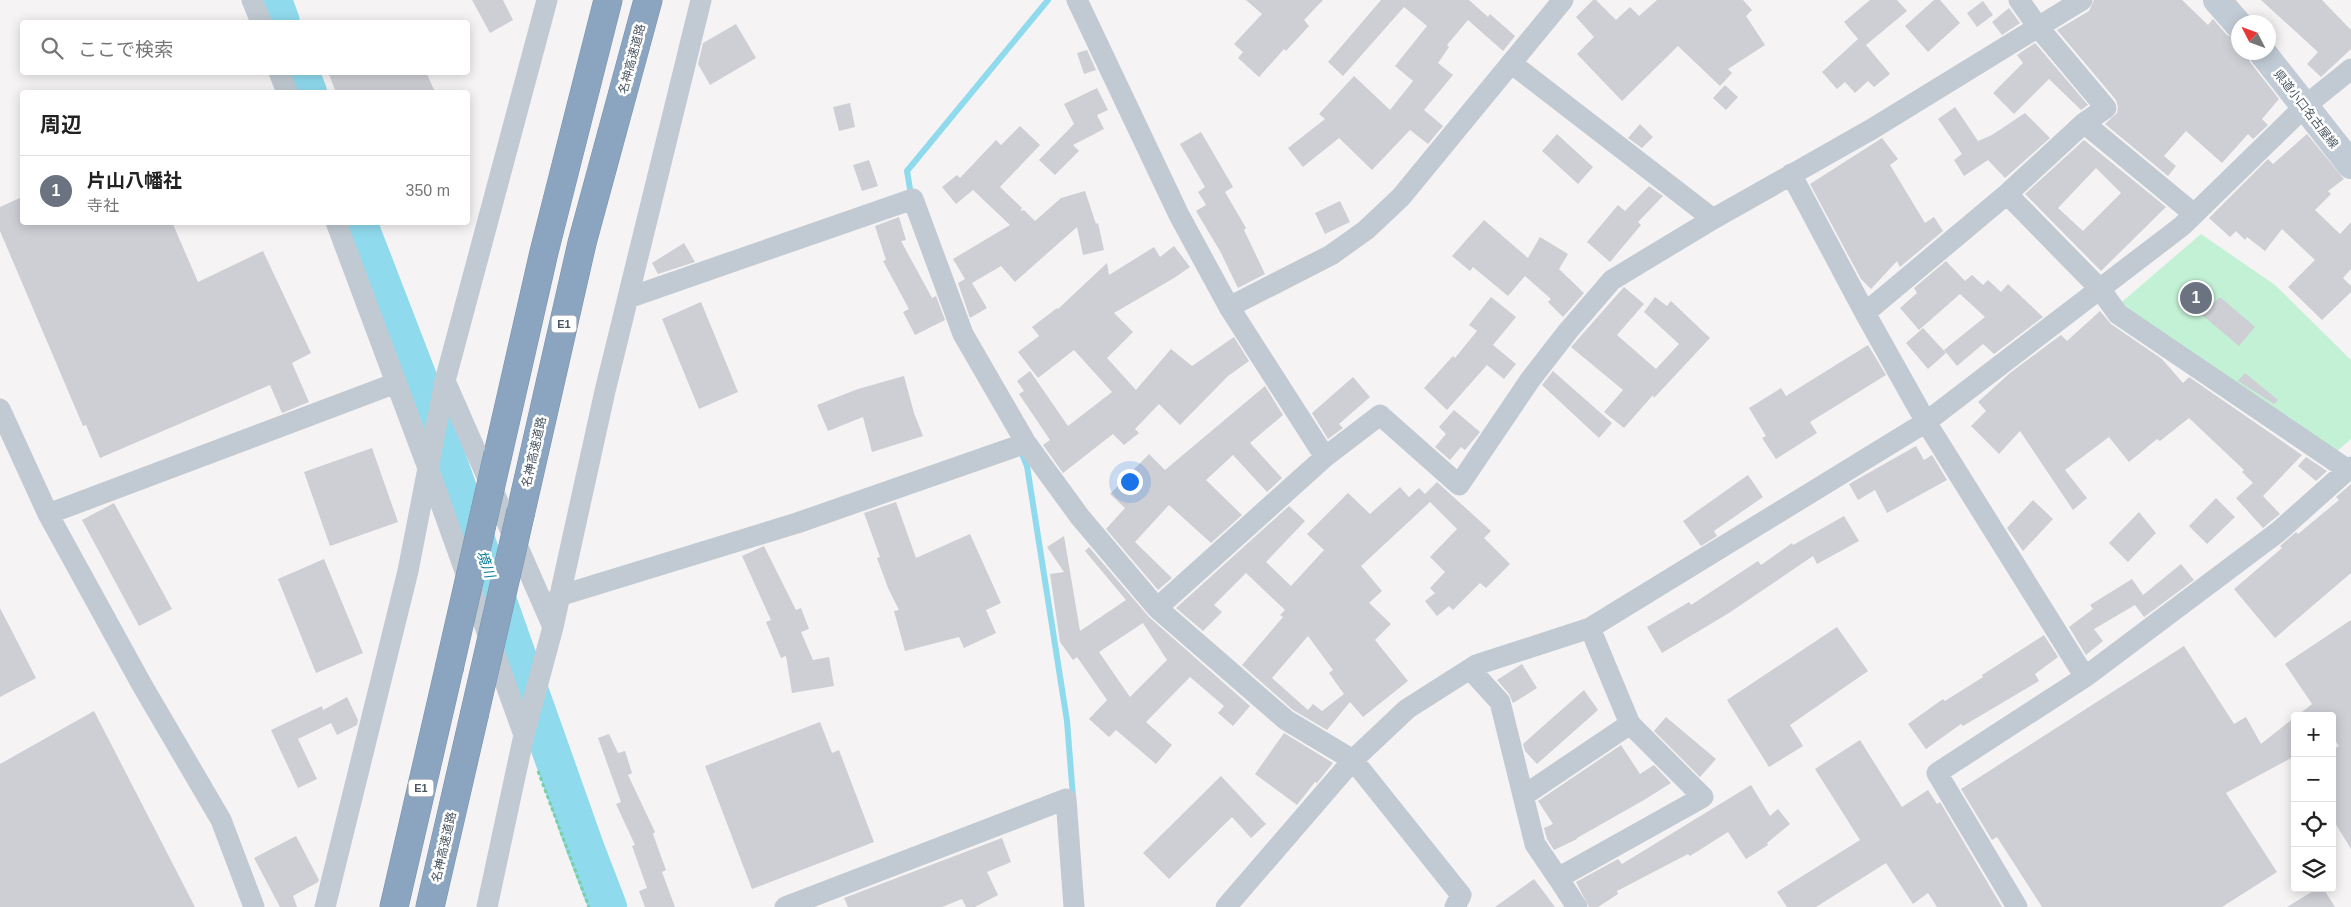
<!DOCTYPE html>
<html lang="ja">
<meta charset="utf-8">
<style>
:root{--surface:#fff;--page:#f2f2f2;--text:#222;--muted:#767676;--line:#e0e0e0;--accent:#b45309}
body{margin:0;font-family:Helvetica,"Noto Sans JP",sans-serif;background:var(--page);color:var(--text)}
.controls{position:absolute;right:15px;bottom:15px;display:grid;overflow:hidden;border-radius:5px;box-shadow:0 2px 12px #0003}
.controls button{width:45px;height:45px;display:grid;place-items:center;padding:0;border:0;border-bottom:1px solid var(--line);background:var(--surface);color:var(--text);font:25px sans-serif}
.compass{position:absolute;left:2231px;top:15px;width:45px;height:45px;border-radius:50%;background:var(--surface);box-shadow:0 2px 12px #0003;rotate:312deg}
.you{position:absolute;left:1129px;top:481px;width:18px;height:18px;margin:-12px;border:4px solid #fff;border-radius:50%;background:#1a73e8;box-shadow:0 0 0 8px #1a73e833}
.badge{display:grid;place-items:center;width:32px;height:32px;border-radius:50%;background:var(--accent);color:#fff;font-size:16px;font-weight:700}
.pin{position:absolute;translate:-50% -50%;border:2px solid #fff;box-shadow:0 1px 5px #0006}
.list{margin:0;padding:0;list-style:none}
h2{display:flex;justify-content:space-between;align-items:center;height:65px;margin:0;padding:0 20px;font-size:21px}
h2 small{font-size:16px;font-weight:400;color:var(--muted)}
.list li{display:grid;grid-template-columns:32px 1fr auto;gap:15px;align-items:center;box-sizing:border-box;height:70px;padding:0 20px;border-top:1px solid var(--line)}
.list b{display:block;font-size:19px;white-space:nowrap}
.list p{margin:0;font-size:16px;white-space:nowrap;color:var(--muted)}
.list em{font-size:16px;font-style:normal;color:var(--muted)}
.icon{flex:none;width:28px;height:28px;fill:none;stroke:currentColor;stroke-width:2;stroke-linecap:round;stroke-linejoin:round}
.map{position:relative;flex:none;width:2351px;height:907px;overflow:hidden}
.search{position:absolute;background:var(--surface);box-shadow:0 2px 12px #0003;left:20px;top:20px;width:450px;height:55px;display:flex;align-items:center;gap:12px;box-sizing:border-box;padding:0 18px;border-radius:5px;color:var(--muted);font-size:19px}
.panel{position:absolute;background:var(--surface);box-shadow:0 2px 12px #0003;left:20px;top:90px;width:450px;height:135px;border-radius:5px}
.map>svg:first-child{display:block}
.green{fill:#c3f1d5}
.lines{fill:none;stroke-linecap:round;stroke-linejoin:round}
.stream{stroke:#90daee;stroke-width:6}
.river{stroke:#90daee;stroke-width:38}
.building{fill:#cdcfd5;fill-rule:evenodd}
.highway-casing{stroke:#7690ad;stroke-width:29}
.path{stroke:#7ad0a6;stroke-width:3;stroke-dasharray:4 2.5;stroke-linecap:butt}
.street{stroke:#c1cad2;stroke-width:21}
.secondary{stroke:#c1cbd6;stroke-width:28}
.highway{stroke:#8ba5c1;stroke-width:28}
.highway-bridge-casing{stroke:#7690ad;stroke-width:29;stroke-linecap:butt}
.highway-bridge{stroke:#8ba5c1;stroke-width:28}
.labels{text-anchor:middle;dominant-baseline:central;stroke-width:5;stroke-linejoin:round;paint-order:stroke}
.shield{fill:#fff;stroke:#808990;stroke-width:1}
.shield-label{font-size:11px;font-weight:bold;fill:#4a5661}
.street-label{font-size:12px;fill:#4a5661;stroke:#fff}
.water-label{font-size:14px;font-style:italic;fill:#0c7c9b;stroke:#fff}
</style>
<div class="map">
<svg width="2351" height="907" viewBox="0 0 2351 907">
<rect width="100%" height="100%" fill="#f5f3f3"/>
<path class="green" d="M2201,234L2275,285L2351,360V439L2333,455L2116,307Z"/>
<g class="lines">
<path class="stream" d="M911,195L907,171L1048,0
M1020,449L1027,466L1067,721L1073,797"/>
<path class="river" d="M273,0L281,22
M300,72L308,92
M358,222L424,393L585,847L608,907"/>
</g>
<path class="building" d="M472,0H503L513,20L490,33Z
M1246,0H1323L1304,20L1309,26L1286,51L1284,49L1259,77L1238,58L1243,52L1234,44L1262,14Z
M1381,0H1469L1488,17L1490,14L1515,36L1503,51L1468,20L1447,45L1449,47L1438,63L1453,75L1424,110L1443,126L1428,144L1410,130L1372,170L1339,138L1303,167L1288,148L1325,119L1319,114L1354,76L1390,110L1413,81L1395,66L1427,26L1404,7L1343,76L1328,62Z
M1593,0H1596L1616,20L1630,7L1639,16L1657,0H1743L1752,10L1746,16L1765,45L1728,69L1732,73L1720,86L1678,46L1622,101L1577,54L1594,37L1576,17Z
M1870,0H1897L1907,11L1866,45L1890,74L1874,87L1868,81L1855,93L1845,82L1837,89L1822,72L1858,39L1844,22Z
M1934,0H1940L1960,23L1928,52L1905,26Z
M2094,0H2182L2208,25L2213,19L2227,35L2238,39V52H2247L2250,62L2279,99L2262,119L2268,125L2253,139L2248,134L2222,163L2186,131L2164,156L2176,166L2168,176L2105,124L2117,113L2118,107L2116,100L2057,30L2089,11Z
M2261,0H2322L2351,30V49L2321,77L2307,64L2318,52Z
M1983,1L1993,15L1977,27L1967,13Z
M2009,8L2020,23L2002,35L1992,22Z
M736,24L756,58L710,85L698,64L703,43Z
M2035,43L2088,105L2081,110L2049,79L2014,114L1993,93L2023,63L2017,55Z
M1087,50L1096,70L1084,74L1077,53Z
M328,72H426L435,92H336Z
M1725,85L1738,97L1726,110L1713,98Z
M1097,88L1108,110L1097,115L1104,129L1073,145L1079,151L1055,175L1039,160L1074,124L1064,104Z
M850,103L855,127L839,131L833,107Z
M1955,107L1978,141L1992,135L2025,113L2050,138L2005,178L1988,160L1964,176L1954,160L1962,154L1938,119Z
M1640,124L1653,137L1642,148L1628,138Z
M1020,126L1040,145L1000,187L1022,208L1020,211L1024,210L1035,221L1061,198L1085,191L1096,224L1098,223L1104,250L1083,255L1077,227L1015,282L1001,266L972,283L987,308L970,318L958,283L965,279L953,259L1010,225L973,190L956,204L942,187L957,175L960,178L996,140L1001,145Z
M1201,132L1233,187L1225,192L1246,228L1244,230L1265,274L1238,288L1220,251L1196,211L1206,205L1198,192L1205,187L1180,144Z
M1557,134L1593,167L1578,184L1542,151Z
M2307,134L2344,179L2328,191L2331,194L2315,210L2340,234L2351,222V269L2343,278L2351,286V292L2322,320L2288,287L2315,260L2282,229L2265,251L2247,237L2245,240L2236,231L2230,237L2209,218L2268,159L2273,164Z
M1882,138L1898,159L1890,165L1925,223L1934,217L1943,231L1900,267L1897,261L1871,289L1861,279L1810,184Z
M2084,140L2166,207L2101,271L2025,194ZM2096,168L2121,193L2083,231L2058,208Z
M869,160L878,186L862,191L853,165Z
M1649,186L1663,196L1638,222L1641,225L1610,262L1587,242L1618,205L1625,211Z
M22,197V222H172L198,282L263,251L311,353L292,363L309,402L282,413L270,385L100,458L86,425L83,426L0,231V207Z
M1340,201L1350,222L1325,234L1315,213Z
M899,217L906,240L901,241L932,298L936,296L945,320L915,335L903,312L909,309L883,261L886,260L875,226Z
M1484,220L1528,258L1540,237L1568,254L1559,269L1584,293L1563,317L1548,302L1551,299L1525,276L1508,296L1473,267L1470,271L1452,256Z
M684,243L695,262L658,274L652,263Z
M1174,246L1190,267L1174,278L1114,313L1133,332L1107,358L1136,390L1171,349L1192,366L1234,337L1249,361L1228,376L1180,425L1159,404L1135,429L1139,433L1124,445L1113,434L1063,473L1043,445L1050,440L1019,394L1024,391L1017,381L1030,371L1068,426L1112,392L1074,350L1038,378L1018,352L1039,336L1032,327L1057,308L1058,309L1107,263L1109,275L1154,247L1160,257Z
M1946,261L1965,281L1972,275L1983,285L1988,280L2001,292L2008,284L2043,317L1994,354L1983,344L1957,366L1944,350L1985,317L1960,294L1919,330L1900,308L1917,293L1914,288Z
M1624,287L1644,304L1617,335L1656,369L1679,344L1644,312L1655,297L1667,306L1671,301L1710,338L1654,398L1653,395L1624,428L1604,412L1623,390L1571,347Z
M1491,297L1516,317L1493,345L1516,364L1504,379L1487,365L1447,410L1424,388L1453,356L1455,358L1477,331L1469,325Z
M2220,297L2255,327L2239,346L2202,315Z
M701,302L738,392L699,409L662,319Z
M2100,311L2111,324L2162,359L2183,383L2189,377L2302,455L2263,496L2280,514L2270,522L2263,528L2236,498L2253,483L2242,472L2244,470L2189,418L2160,441L2157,439L2129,462L2109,437L2065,470L2087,498L2073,510L2020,431L1999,454L1971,426L1986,411L1978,402L2010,373L2061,335L2067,341Z
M1923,328L1946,353L1928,369L1906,343Z
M1868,345L1886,375L1810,422L1817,433L1776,459L1762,438L1766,436L1749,408L1781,388L1786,396Z
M1553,371L1612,423L1599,438L1542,385Z
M2245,373L2278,400L2274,404L2238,381Z
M904,376L914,413L923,436L872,452L863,417L828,431L817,405L858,389Z
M1353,377L1370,397L1339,424L1343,428L1328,439L1312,413Z
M1265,386L1283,415L1250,443L1282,478L1267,492L1233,455L1206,480L1242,515L1211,543L1169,505L1135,542L1172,578L1158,590L1106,529L1125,508L1110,494L1149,454L1165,470Z
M1454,410L1480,432L1465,450L1461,447L1450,460L1435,447L1446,434L1439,427Z
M1916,446L1924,460L1932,455L1947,480L1887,513L1875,490L1858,500L1849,484Z
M372,448L398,522L330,546L304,472Z
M2306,457L2327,471L2316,481L2298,466Z
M1748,475L1763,497L1714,531L1717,536L1701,546L1683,521Z
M1437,482L1491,531L1484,538L1510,564L1486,588L1480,583L1453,610L1449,606L1437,616L1425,601L1435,593L1430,588L1445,572L1430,557L1457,529L1430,502L1361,566L1382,591L1369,603L1391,624L1375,640L1408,681L1363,717L1350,702L1327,730L1293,710L1242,665L1283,617L1280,615L1285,610L1246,573L1214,605L1222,612L1203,631L1176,608L1289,506L1305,521L1266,562L1291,586L1324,550L1307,534L1348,493L1370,514L1400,487L1409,497L1419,488L1425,494ZM1308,636L1333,670L1329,673L1344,694L1322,711L1313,704L1308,710L1272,678Z
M2351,484V573L2275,638L2234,589L2282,548L2280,546L2296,532L2298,534L2339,500L2336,497Z
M2216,498L2235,517L2207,544L2189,526Z
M2033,500L2053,519L2023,551L2007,528Z
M896,502L916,558L970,534L1001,603L986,610L996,633L964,648L959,637L905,651L894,611L899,610L888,588L877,558L880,557L864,513Z
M114,503L172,609L139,626L82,520Z
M2139,512L2156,533L2128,562L2109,543Z
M1844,516L1859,541L1817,564L1813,556L1729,613L1662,653L1647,627L1689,602L1691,605L1758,561L1761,565L1792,543L1793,545Z
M1064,536L1080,631L1126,600L1085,551L1089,547L1149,617L1250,706L1233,726L1218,713L1224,706L1190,677L1146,722L1172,745L1156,764L1116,730L1109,737L1089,719L1107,700L1077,657L1073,660L1060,642L1050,574L1064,572L1047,547ZM1143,623L1167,660L1130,697L1099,652Z
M764,546L796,610L801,608L809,629L801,632L813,660L829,657L834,686L792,693L786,656L781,658L766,622L771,620L742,556Z
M324,559L363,653L316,673L278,579Z
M2181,564L2194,580L2144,617L2135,605L2094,629L2103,641L2086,655L2069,627L2093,609L2090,605L2132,579L2143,595Z
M0,608L36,678L0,697Z
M2351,620V849L2332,818V750L2339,746L2332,735V716H2297L2312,704L2285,664Z
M1837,627L1868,671L1790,725L1803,746L1769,767L1727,700Z
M2044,635L2058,657L2035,674L2039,681L1963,726L1961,724L1926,749L1908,724L1943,699L1945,701L1983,677L1982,675Z
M2184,646L2234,724L2246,717L2261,744L2295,717V756L2226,793L2277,872L2222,907H2042L1997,837L1992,840L1961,789Z
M1522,664L1537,688L1513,703L1509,694L1497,680Z
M1584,690L1598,710L1537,764L1525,751L1523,744Z
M347,697L358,720L357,725L337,735L331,723L298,739L317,779L298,788L271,730L322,706L323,710Z
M94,711L195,907H0V764Z
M1666,717L1716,759L1700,777L1654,731Z
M820,722L832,753L839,750L874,842L752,889L705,766Z
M1284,733L1333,763L1317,783L1315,782L1297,805L1255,774Z
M609,734L618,753L625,751L632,773L628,775L655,832L653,834L666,870L662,872L675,907H645L639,891L647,888L632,846L635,845L616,804L621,802L598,738Z
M1860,740L1902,807L1928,790L1937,804L1940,802L2002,907H1937L1928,893L1913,904L1886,863L1816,907H1787L1777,892L1860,840L1815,769Z
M1621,745L1640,774L1654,765L1671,783L1644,800L1577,838V839L1554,850L1547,839L1544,828L1553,824L1538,801Z
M1221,776L1266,824L1251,838L1232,817L1169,879L1143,853Z
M1751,785L1770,816L1778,809L1790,824L1767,843L1768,845L1746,859L1728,832L1690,856L1688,854L1617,891L1618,894L1598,907H1589L1576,882L1618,859L1622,864Z
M296,836L319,880L318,882L293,896L297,907H280L254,858Z
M1002,838L1011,862L987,872L998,895L975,907H966L962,899L942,907H848L844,898Z
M1534,879L1555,907H1495Z
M2318,888H2323L2335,907H2287Z"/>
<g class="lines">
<defs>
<path id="highway" d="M498,454L544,252L608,0
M521,511L582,243L648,0
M394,907L449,669
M430,907L474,716"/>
</defs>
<use href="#highway" class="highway-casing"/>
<path class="path" d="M538,771L589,907"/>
<path class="street" d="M252,0L261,22
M1077,0L1179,215L1229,307L1325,457
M2019,0L2038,27L2106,108L2084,123L2194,214
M1511,63L1713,219
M279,72L287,92
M2084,123L2007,194L2100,289L2118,314L2348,470
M1791,174L1865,313L1926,422L2085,677
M336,222L428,468L524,735
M628,298L913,199L963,334L1026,443L1080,517L1157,608L1286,720L1353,760L1461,895L1455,907
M1229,307L1331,255L1366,230L1401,197L1563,0
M1865,313L2007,194
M445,381L553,627
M0,409L48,514L142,685L221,820L254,907
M48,514L396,383
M559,596L797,523L1026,443
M1157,608L1325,457L1380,415L1459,485L1530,380L1568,331L1612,280L1713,219L1872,129L2082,0
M1470,669L1500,702L1535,844L1558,878L1703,797L1630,724L1590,628
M1523,796L1630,724
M1558,878L1577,907
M325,907L408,571L445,381L547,0
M487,907L524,735L553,627L605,391L701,0
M785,907L1066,799L1074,907
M1226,907L1353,760L1407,709L1476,665L1590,628L1926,422L2182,226L2305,106L2351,69
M2017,907L1937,773L2085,677L2278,532L2351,467"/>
<path class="secondary" d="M2217,0L2238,24
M2262,52L2351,165"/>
<use href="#highway" class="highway"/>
<defs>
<path id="highway-bridge" d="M449,669L498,454
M474,716L521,511"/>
</defs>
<use href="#highway-bridge" class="highway-bridge-casing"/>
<use href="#highway-bridge" class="highway-bridge"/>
</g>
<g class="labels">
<g class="shield">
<rect x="551.5" y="315.5" width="25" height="17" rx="4"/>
<rect x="408.5" y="779.5" width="25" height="17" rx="4"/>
</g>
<g class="shield-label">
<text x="564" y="324">E1</text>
<text x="421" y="788">E1</text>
</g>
<g class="street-label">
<text transform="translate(632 59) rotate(-75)">名神高速道路</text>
<text transform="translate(2306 109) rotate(52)">県道小口名古屋線</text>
<text transform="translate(534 452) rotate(-77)">名神高速道路</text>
<text transform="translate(444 847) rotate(-77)">名神高速道路</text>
</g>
<g class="water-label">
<text transform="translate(486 564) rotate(70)">境川</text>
</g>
</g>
</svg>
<div class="controls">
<button>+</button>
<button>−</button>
<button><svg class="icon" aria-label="locate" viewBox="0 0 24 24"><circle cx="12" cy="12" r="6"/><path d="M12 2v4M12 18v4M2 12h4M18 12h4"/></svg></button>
<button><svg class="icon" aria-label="layers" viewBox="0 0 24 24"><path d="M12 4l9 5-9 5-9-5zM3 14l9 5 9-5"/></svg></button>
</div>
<svg class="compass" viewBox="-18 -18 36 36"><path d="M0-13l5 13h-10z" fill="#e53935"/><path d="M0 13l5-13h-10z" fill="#767676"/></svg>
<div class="you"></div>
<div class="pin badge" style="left:2196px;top:298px;background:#6b7280">1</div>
<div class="search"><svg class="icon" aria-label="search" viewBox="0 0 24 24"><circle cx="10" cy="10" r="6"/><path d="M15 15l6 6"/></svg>ここで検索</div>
<section class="panel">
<h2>周辺<small></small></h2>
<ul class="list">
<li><span class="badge" style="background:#6b7280">1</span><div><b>片山八幡社</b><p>寺社</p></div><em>350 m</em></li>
</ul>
</section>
</div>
